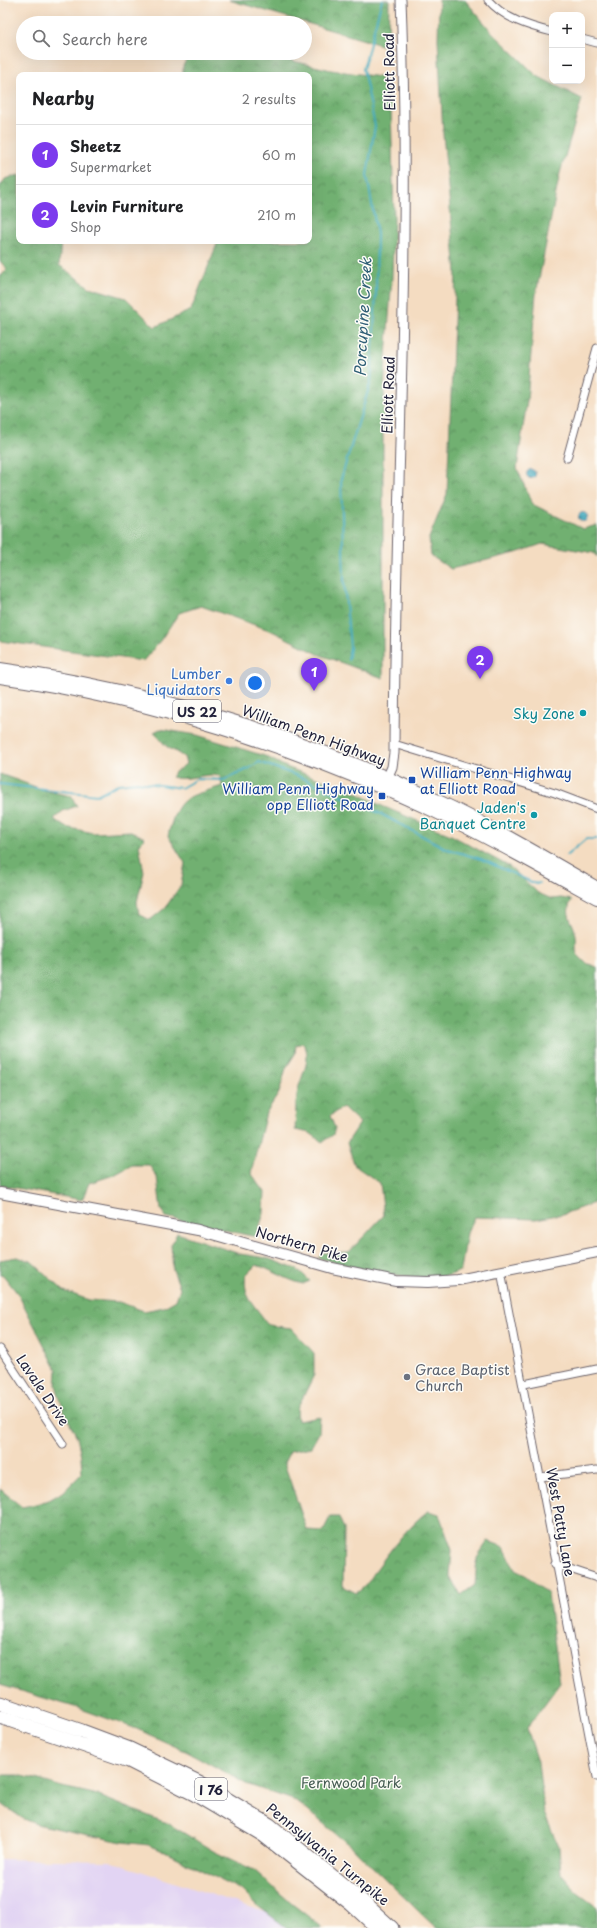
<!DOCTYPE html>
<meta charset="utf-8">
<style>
:root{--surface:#fff;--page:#f2f2f2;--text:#202124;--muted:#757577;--line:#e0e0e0;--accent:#7c3aed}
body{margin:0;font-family:"Playpen Sans",sans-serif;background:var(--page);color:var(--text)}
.controls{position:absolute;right:12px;top:12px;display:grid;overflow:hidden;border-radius:8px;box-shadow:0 4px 16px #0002}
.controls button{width:36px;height:36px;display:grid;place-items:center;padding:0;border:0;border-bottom:1px solid var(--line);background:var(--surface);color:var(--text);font:20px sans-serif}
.you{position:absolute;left:255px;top:683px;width:14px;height:14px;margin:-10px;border:3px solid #fff;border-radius:50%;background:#1a73e8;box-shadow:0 0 0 6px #1a73e833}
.badge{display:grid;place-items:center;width:26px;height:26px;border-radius:50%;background:var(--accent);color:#fff;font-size:13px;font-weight:700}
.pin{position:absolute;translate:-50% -33px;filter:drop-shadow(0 1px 2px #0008)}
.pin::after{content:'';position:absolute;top:21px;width:14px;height:12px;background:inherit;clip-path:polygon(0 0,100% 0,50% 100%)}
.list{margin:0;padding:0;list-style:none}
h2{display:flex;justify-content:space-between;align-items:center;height:52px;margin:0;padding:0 16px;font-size:17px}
h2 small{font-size:13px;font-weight:400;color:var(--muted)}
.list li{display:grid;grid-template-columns:26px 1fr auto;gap:12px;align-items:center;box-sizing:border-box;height:60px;padding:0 16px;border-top:1px solid var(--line)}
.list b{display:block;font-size:15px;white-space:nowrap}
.list p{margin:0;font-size:13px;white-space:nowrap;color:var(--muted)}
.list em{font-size:13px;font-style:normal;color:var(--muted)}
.icon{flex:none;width:22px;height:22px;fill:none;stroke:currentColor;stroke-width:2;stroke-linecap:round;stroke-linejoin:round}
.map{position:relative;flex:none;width:597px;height:1928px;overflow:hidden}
.search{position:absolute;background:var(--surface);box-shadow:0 4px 16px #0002;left:16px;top:16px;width:296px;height:44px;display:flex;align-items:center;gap:10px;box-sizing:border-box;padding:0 14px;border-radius:22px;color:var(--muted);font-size:15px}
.panel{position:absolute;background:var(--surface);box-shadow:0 4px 16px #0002;left:16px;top:72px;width:296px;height:172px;border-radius:8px}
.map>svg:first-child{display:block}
.built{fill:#e2d4f3}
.forest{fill:url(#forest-crowns);stroke:#4a6956}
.water{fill:url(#water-rules);stroke:#30667d}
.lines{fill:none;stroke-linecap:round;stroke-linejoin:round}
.stream{stroke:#3faabf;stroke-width:2}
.minor-casing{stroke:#6c636a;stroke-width:9}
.tertiary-casing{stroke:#6c636a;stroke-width:11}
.secondary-casing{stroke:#6c636a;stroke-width:12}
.trunk-casing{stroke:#6c636a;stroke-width:14}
.motorway-casing{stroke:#6c636a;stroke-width:15}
.minor{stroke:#fff;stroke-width:7}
.tertiary{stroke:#fff;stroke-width:9}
.secondary{stroke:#fff;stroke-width:10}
.trunk{stroke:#fff;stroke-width:12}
.motorway{stroke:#fff;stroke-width:13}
.shop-dot{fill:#3f7fe0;stroke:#fdfcf7;stroke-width:1.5}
.culture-dot{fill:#0f9aa8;stroke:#fdfcf7;stroke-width:1.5}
.transit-dot{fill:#1a4fb4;stroke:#fdfcf7;stroke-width:1.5}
.worship-dot{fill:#6b7280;stroke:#fdfcf7;stroke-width:1.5}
.labels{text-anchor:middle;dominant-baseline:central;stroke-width:3;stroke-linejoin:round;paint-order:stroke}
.shield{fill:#fdfcf7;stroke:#646373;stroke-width:1}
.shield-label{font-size:13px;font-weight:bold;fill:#22223b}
.street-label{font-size:14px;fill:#22223b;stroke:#fdfcf7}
.shop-label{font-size:14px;fill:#366cbe;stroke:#fdfcf7;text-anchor:end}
.culture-label{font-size:14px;fill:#0d838f;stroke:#fdfcf7;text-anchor:end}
.transit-label{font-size:14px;fill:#164399;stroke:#fdfcf7;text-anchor:start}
.worship-label{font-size:14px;fill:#5b616d;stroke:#fdfcf7;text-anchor:start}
.park-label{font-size:14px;fill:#475e54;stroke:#fdfcf7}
.water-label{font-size:15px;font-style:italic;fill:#2f5f76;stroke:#fdfcf7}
</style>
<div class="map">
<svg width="597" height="1928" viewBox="0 0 597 1928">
<defs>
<pattern id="forest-crowns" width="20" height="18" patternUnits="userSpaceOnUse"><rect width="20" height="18" fill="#71b071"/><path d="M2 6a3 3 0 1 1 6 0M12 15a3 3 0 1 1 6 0" fill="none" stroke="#5c8f5e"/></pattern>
<pattern id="water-rules" width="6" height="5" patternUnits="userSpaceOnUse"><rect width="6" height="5" fill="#3faabf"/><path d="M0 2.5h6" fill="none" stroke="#348a9c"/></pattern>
</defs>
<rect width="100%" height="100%" fill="#fdfcf7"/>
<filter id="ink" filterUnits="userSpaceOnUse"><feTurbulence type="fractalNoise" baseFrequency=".025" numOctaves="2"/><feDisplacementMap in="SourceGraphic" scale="8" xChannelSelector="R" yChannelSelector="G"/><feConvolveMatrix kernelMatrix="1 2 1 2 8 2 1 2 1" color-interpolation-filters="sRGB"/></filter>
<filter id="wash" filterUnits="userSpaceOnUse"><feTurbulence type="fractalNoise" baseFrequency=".012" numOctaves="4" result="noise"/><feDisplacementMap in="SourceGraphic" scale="16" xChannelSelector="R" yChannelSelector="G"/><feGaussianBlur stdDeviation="0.9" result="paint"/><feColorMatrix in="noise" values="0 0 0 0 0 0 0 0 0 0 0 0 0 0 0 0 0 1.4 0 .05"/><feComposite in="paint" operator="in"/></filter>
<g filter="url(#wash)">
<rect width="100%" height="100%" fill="#f4dcc1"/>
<path class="built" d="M0,1859L110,1861L313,1928H0Z"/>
<path class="forest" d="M229,0H389L388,47Z
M439,0H465L492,32L537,76L582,99L560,173L536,294L527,401L517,468L532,504L583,529L597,525V557L594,553L542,544L516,553L451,569L431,556L429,538L447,494L456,272L443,134L438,40Z
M190,53H259L331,70L380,77L391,106L394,219L392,277L385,370L383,433V678L318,654L272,631L201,606L179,613L160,641L143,661L0,641V277L7,269L0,261V187L5,179L19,175V241H61L59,265L89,287L126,298L155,327L191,310L217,244V241H309V75H183V66Z
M160,729L197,735L265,756L286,767L355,792L382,806L451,835L510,867L538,893L552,899L561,898L572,900C563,914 574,922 576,935C577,942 575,948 577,954L586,963L597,967V1202L563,1214L536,1219L475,1217L467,1233L461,1270C435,1289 348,1266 318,1258L323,1253L349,1252L384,1215L380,1183L355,1166L347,1143L360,1123L343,1107L330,1116L335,1128L333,1135L322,1142L310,1133L295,1130C296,1118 295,1106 297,1095C299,1078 314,1059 303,1043L296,1045L295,1054L286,1068L279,1093L266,1113L251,1173L265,1192L264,1213L256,1237L166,1217L161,1210L157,1177L149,1165H132L114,1175L89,1183L82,1200L0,1185V774L47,791L71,796L77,806L63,811L54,819L65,827L94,833L131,831L145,838L139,845L144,872L137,902L139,914L150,920L165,908L181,885L185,863L168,836C178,795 185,798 222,786L220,775C203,773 186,782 171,777L175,772L186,764L184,757L166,746L154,732Z
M177,1233L240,1254L267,1258L298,1270L310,1281L303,1284C286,1280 273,1270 256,1265L246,1275C242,1299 257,1306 268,1325L291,1328L314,1353V1375L297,1409L298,1421L320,1417L319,1433L311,1447L290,1451L284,1463L307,1530L323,1531L330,1517H339L344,1529L343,1586L356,1593C367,1587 371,1577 378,1567C391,1549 410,1524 428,1511L439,1514L452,1550L450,1576L461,1595L475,1585L477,1557L488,1541L504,1547L515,1570L527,1576L548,1594L560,1683L527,1728L538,1762L544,1813L559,1847L561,1874L579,1894L597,1907V1928H436L354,1849L296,1801L246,1784L194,1755L137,1729L78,1708L0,1685V1489L22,1507C52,1501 61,1496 82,1473L81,1457L77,1437L63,1409L56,1385L57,1370L18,1294L3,1275L0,1274V1260L17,1257L31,1261L64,1291L89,1300L119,1302L144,1311L164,1307L176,1300L180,1288L173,1270L171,1245Z
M0,1775H18L39,1780L62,1787L94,1794L169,1824L215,1852L254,1870L291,1903L323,1928H287L255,1904L241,1890L163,1851L149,1845L122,1842L36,1824L22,1818L0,1803Z"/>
<path class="water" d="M526.5 474a4.5 4.5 0 1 1 9 0a4.5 4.5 0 1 1-9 0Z
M578.5 517a4.5 4.5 0 1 1 9 0a4.5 4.5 0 1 1-9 0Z"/>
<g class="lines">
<path class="stream" d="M348,660L350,647L344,581L341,479L371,381L376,293L377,234L367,175L375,126L363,69L382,0
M0,784L97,795L118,784L137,782L181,788L197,779L224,780L248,769L259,762L298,776L379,813L447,849L481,859L536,884L539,883
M567,855L586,839H597"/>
</g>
</g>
<g filter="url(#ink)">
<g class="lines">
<defs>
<path id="minor" d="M488,0C505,19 528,26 552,32
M582,39L597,43
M567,458L597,348
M394,744L555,793L597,809
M501,1271L597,1777
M0,1349L63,1444
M524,1384L597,1369
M540,1477L597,1470
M555,1564L597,1578"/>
<path id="tertiary" d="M385,783L392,767L394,753C395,502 411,251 401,0"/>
<path id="secondary" d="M0,1193L198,1230L332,1268L396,1281L428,1282L458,1280L597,1252"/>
<path id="trunk" d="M0,669C148,690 301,735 436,800C491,826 544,857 597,888
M0,677C147,698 298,748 432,810C488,837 543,868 597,898"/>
<path id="motorway" d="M0,1703L82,1731L130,1749L199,1782L270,1825L358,1897L392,1928
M0,1717L129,1761L194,1794L263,1835L351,1904L377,1928"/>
</defs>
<use href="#minor" class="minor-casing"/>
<use href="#tertiary" class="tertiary-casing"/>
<use href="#secondary" class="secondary-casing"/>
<use href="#trunk" class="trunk-casing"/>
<use href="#motorway" class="motorway-casing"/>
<use href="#minor" class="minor"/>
<use href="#tertiary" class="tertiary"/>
<use href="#secondary" class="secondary"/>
<use href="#trunk" class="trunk"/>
<use href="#motorway" class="motorway"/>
</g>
</g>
<circle class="shop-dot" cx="229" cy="681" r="4"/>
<g class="culture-dot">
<circle cx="583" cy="713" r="4"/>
<circle cx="534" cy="815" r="4"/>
</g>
<g class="transit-dot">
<rect x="408" y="776" width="8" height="8" rx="2"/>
<rect x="378" y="792" width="8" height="8" rx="2"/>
</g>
<circle class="worship-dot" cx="407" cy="1377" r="4"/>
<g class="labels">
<g class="shield">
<rect x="173" y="700" width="48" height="22" rx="3"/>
<rect x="195" y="1778" width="32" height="22" rx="3"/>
</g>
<g class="shield-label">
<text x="197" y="711">US 22</text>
<text x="211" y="1789">I 76</text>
</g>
<g class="street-label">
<text transform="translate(389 72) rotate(-91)">Elliott Road</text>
<text transform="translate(388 395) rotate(-88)">Elliott Road</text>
<text transform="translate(314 735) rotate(20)">William Penn Highway</text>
<text transform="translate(302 1244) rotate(16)">Northern Pike</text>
<text transform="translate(43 1390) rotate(56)">Lavale Drive</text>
<text transform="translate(561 1522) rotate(80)">West Patty Lane</text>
<text transform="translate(328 1854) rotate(39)">Pennsylvania Turnpike</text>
</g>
<g class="shop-label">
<text x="221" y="673">Lumber<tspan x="221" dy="16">Liquidators</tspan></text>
</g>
<g class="culture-label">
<text x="575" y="713">Sky Zone</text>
<text x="526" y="807">Jaden's<tspan x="526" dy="16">Banquet Centre</tspan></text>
</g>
<g class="transit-label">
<text x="420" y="772">William Penn Highway<tspan x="420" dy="16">at Elliott Road</tspan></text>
<text x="374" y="788" text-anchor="end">William Penn Highway<tspan x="374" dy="16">opp Elliott Road</tspan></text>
</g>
<g class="worship-label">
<text x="415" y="1369">Grace Baptist<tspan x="415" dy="16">Church</tspan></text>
</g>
<g class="park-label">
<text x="351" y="1782">Fernwood Park</text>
</g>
<g class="water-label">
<text transform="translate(362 317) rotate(-87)">Porcupine Creek</text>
</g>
</g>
</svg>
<div class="controls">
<button>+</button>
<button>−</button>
</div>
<div class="you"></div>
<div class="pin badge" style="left:314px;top:691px">1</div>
<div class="pin badge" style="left:480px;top:679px">2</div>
<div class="search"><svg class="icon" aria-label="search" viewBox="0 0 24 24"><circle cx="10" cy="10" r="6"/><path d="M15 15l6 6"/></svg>Search here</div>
<section class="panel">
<h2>Nearby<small>2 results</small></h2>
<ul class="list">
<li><span class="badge">1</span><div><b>Sheetz</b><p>Supermarket</p></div><em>60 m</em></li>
<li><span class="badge">2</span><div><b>Levin Furniture</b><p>Shop</p></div><em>210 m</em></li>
</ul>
</section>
</div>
